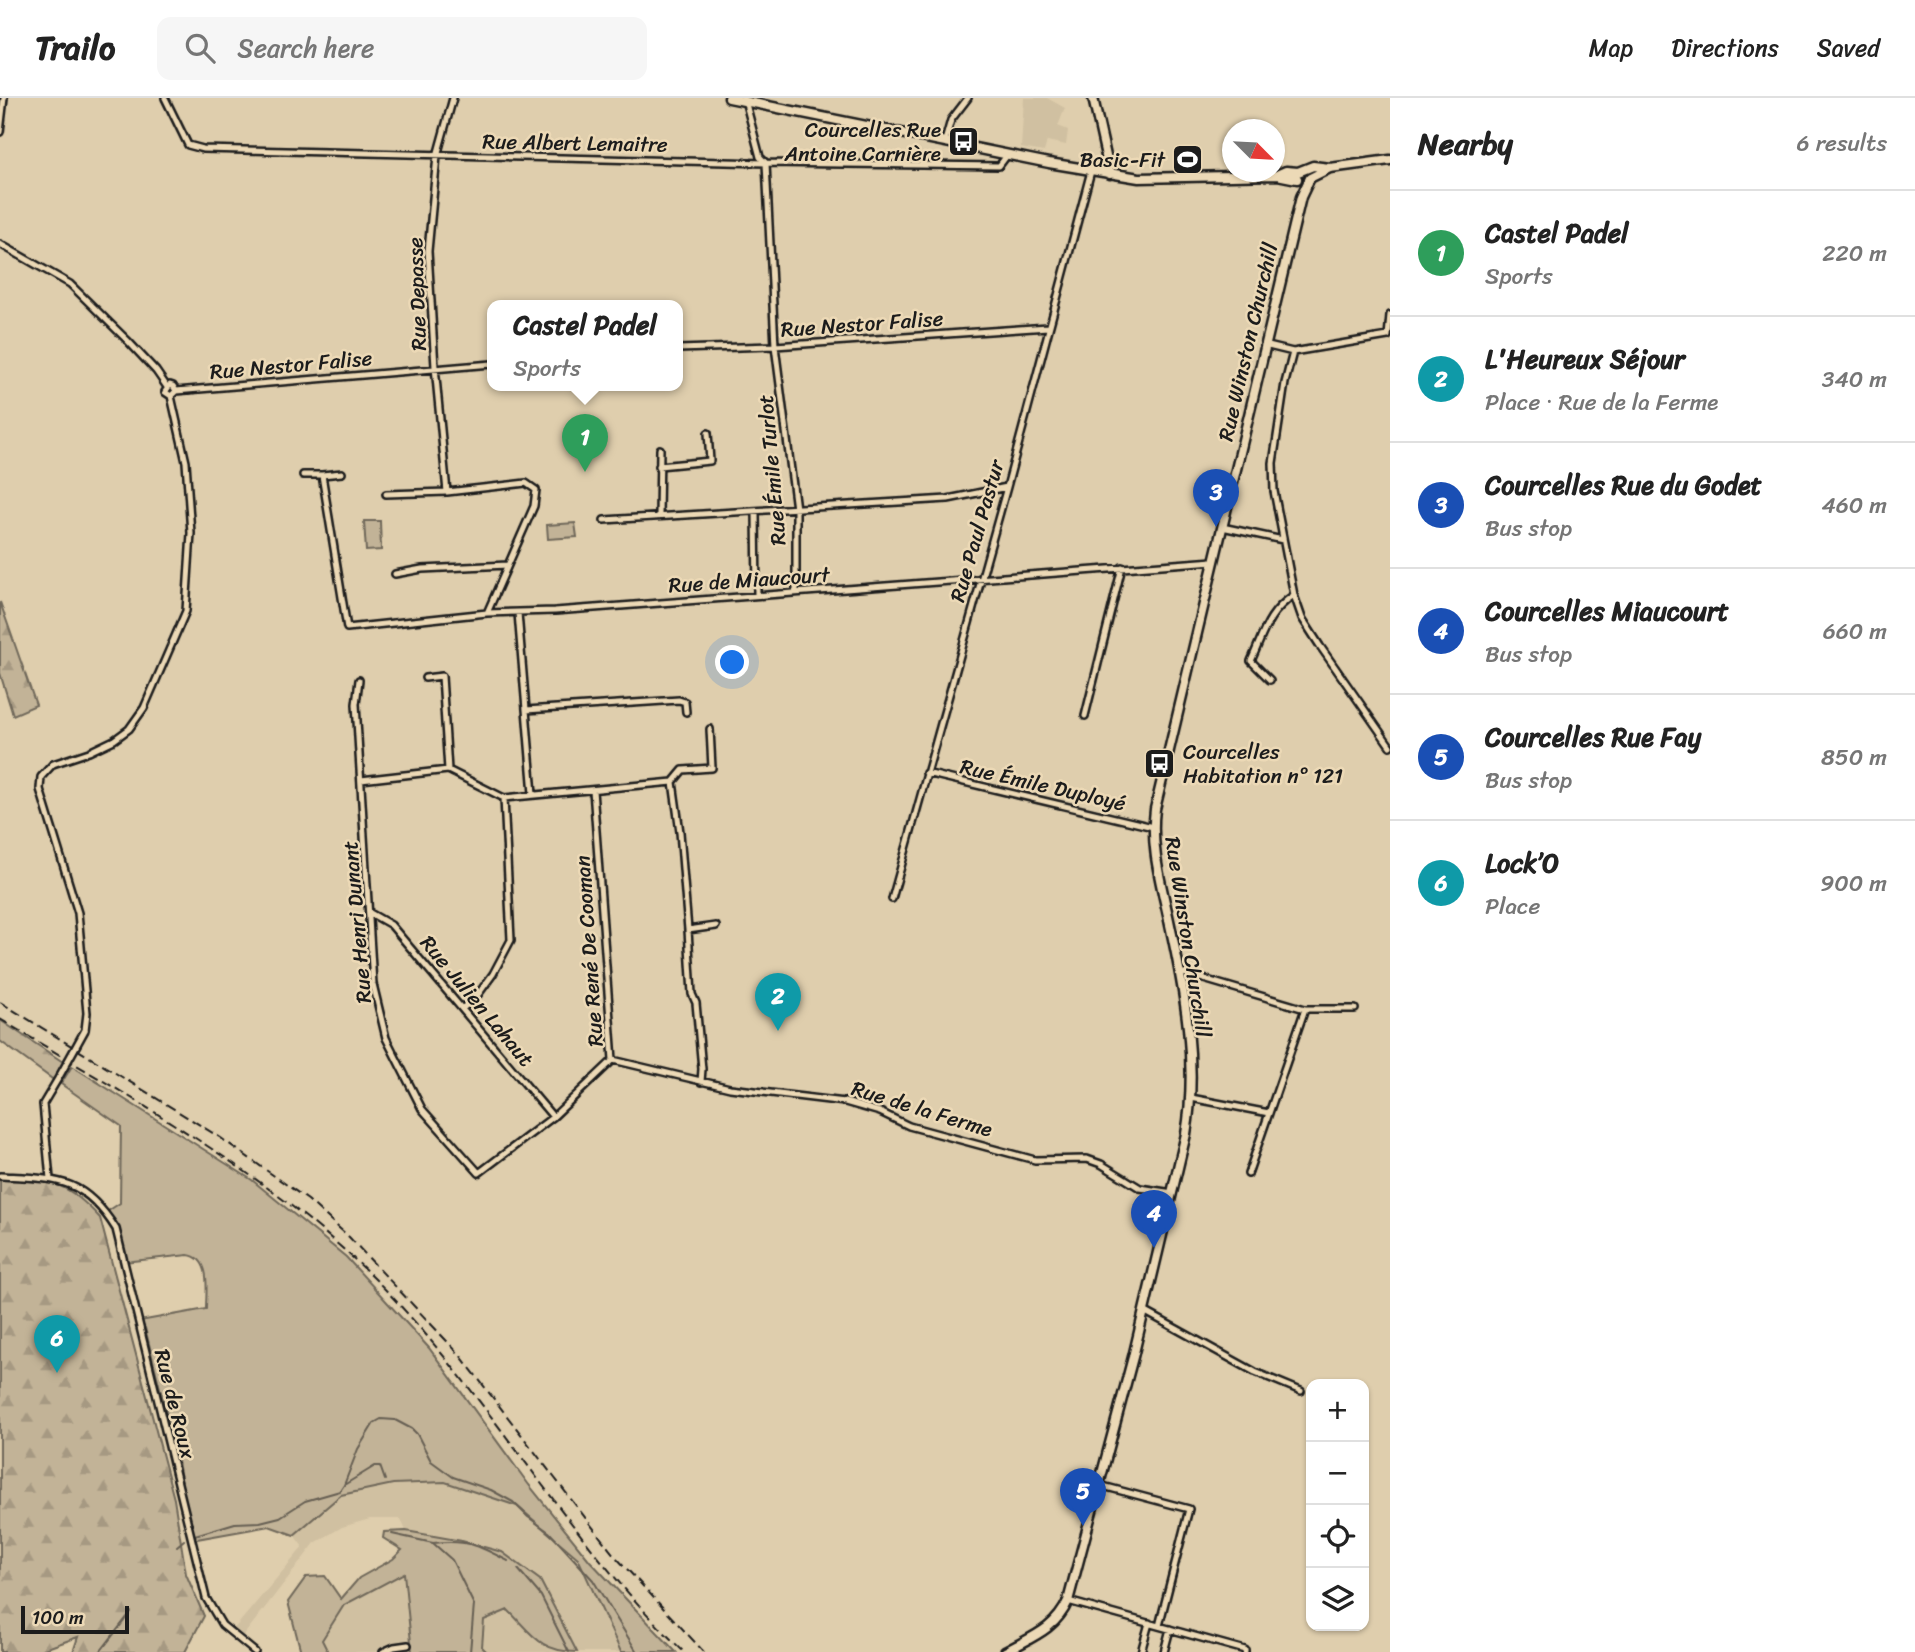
<!DOCTYPE html>
<meta charset="utf-8">
<style>
:root{--surface:#fff;--page:#f6f6f6;--text:#222;--muted:#767676;--line:#e0e0e0;--accent:#1c1c1c}
body{margin:0;font-family:Sriracha,sans-serif;background:var(--page);color:var(--text)}
.controls{position:absolute;right:21px;bottom:21px;display:grid;overflow:hidden;border-radius:14px;box-shadow:0 2px 5px #0004}
.controls button{width:63px;height:63px;display:grid;place-items:center;padding:0;border:0;border-bottom:2px solid var(--line);background:var(--surface);color:var(--text);font:35px sans-serif}
.compass{position:absolute;left:1222px;top:21px;width:63px;height:63px;border-radius:50%;background:var(--surface);box-shadow:0 2px 5px #0004;rotate:114deg}
.scale{position:absolute;left:21px;bottom:18px;width:108px;box-sizing:border-box;padding-left:7px;border:4px solid #1c1c1c;border-top:0;font-size:19px;line-height:24px;white-space:nowrap;color:#1c1c1c;-webkit-text-stroke:5px #ecd9b6;paint-order:stroke}
.you{position:absolute;left:733px;top:565px;width:24px;height:24px;margin:-18px;border:5px solid #fff;border-radius:50%;background:#1a73e8;box-shadow:0 0 0 10px #1a73e833}
.badge{display:grid;place-items:center;width:46px;height:46px;border-radius:50%;background:var(--accent);color:#fff;font-size:23px;font-weight:700}
.pin{position:absolute;translate:-50% -58px;filter:drop-shadow(0 2px 4px #0008)}
.pin::after{content:'';position:absolute;top:37px;width:24px;height:21px;background:inherit;clip-path:polygon(0 0,100% 0,50% 100%)}
.popup{position:absolute;left:487px;top:202px;width:196px;height:91px;box-sizing:border-box;display:grid;place-content:center;border-radius:14px;background:var(--surface);filter:drop-shadow(0 2px 5px #0005);font-size:23px;white-space:nowrap;color:var(--muted)}
.popup b{font-size:26px;color:var(--text)}
.popup::after{content:'';position:absolute;left:50%;top:100%;margin-left:-14px;border:14px solid transparent;border-top-color:var(--surface)}
.list{margin:0;padding:0;list-style:none}
h2{display:flex;justify-content:space-between;align-items:center;height:91px;margin:0;padding:0 28px;font-size:30px}
h2 small{font-size:23px;font-weight:400;color:var(--muted)}
.list li{display:grid;grid-template-columns:46px 1fr auto;gap:21px;align-items:center;box-sizing:border-box;height:126px;padding:0 28px;border-top:2px solid var(--line)}
.list b{display:block;font-size:26px;white-space:nowrap}
.list p{margin:0;font-size:23px;white-space:nowrap;color:var(--muted)}
.list em{font-size:23px;font-style:normal;color:var(--muted)}
.icon{flex:none;width:38px;height:38px;fill:none;stroke:currentColor;stroke-width:2;stroke-linecap:round;stroke-linejoin:round}
.map{position:relative;flex:none;width:1390px;height:1554px;overflow:hidden}
header{display:flex;align-items:center;gap:42px;box-sizing:border-box;height:98px;padding:0 35px;background:var(--surface);border-bottom:2px solid var(--line)}
header strong{font-size:33px}
nav{display:flex;gap:38px;margin-inline-start:auto;font-size:24px}
.search{width:490px;height:63px;background:var(--page);display:flex;align-items:center;gap:18px;box-sizing:border-box;padding:0 24px;border-radius:14px;color:var(--muted);font-size:26px}
main{display:flex}
aside{flex:1;background:var(--surface)}
.map>svg:first-child{display:block}
.built{fill:#d0c0a1}
.grass{fill:#c2b397;stroke:#6f685a;stroke-width:2}
.forest{fill:url(#forest-firs);stroke:#6f685a;stroke-width:2}
.lines{fill:none;stroke-linecap:round;stroke-linejoin:round}
.stream{stroke:#665f53;stroke-width:2}
.street-casing{stroke:#1c1c1c;stroke-width:10}
.secondary-casing{stroke:#1c1c1c;stroke-width:13}
.street{stroke:#ecd9b6;stroke-width:5}
.secondary{stroke:#ecd9b6;stroke-width:8}
.rail{stroke:#1c1c1c;stroke-width:2;stroke-dasharray:10 5;stroke-linecap:butt}
.street-bridge-casing{stroke:#1c1c1c;stroke-width:10;stroke-linecap:butt}
.street-bridge{stroke:#ecd9b6;stroke-width:5}
.labels{text-anchor:middle;dominant-baseline:central;stroke-width:5;stroke-linejoin:round;paint-order:stroke}
.poi-label{font-size:21px;fill:#1c1c1c;stroke:#ecd9b6;text-anchor:end}
.street-label{font-size:21px;fill:#1c1c1c;stroke:#ecd9b6}
</style>
<header>
<strong>Trailo</strong>
<div class="search"><svg class="icon" aria-label="search" viewBox="0 0 24 24"><circle cx="10" cy="10" r="6"/><path d="M15 15l6 6"/></svg>Search here</div>
<nav><a>Map</a><a>Directions</a><a>Saved</a></nav>
</header>
<main>
<div class="map">
<svg width="1390" height="1554" viewBox="0 0 1390 1554">
<defs>
<pattern id="forest-firs" width="22" height="20" patternUnits="userSpaceOnUse" patternTransform="scale(1.75)"><rect width="22" height="20" fill="#c2b397"/><path d="M5 1l3.5 6h-7zM16 11l3.5 6h-7z" fill="#a69982"/></pattern>
</defs>
<rect width="100%" height="100%" fill="#dfcead"/>
<filter id="ink" filterUnits="userSpaceOnUse"><feTurbulence type="fractalNoise" baseFrequency=".0143" numOctaves="2"/><feDisplacementMap in="SourceGraphic" scale="14" xChannelSelector="R" yChannelSelector="G"/><feConvolveMatrix kernelMatrix="1 2 1 2 8 2 1 2 1" color-interpolation-filters="sRGB"/></filter>
<g filter="url(#ink)">
<path class="built" d="M1024,0H1047L1065,10L1058,28L1068,32L1066,47L1047,43L1044,54L1021,50Z
M445,1384L517,1408L578,1460L621,1554H577L554,1512L502,1454L458,1442L406,1433L401,1421H370L342,1429L315,1445L243,1538L233,1532L303,1449L294,1437L341,1397L393,1386Z
M405,1475L412,1554H328L322,1542L344,1507Z
M508,1511L540,1546L562,1554H487L482,1549L484,1521Z"/>
<path class="grass" d="M380,423L381,452L366,453L364,423Z
M575,425L577,439L548,441L547,427Z
M72,968L252,1082L346,1159L429,1250L529,1387L590,1463L676,1554H621L578,1460L517,1408L445,1384L393,1386L341,1397L294,1437L269,1428L191,1442L178,1363L145,1230L140,1223L206,1211C206,1192 212,1160 188,1157L124,1164L116,1131L108,1113L120,1105L121,1028L61,986Z
M406,1433L462,1443L502,1454L540,1482L577,1554C540,1554 532,1536 508,1512L484,1522L482,1549L487,1554H412L404,1475L344,1507L322,1542L328,1554H301L288,1504L306,1479L325,1478L341,1501L359,1480L393,1461L402,1452L383,1440L384,1434Z"/>
<path class="forest" d="M0,504L36,607L13,617L0,575Z
M0,922L66,966L55,983L0,943Z
M0,1081C52,1084 63,1080 100,1120L174,1401L186,1476L204,1518L185,1554H73L78,1539L36,1554H0Z"/>
<g class="lines">
<path class="stream" d="M344,1387L358,1351L374,1325L381,1321L395,1322L412,1331L417,1336L431,1363L453,1379L491,1392L513,1404L528,1419L549,1434L593,1482L637,1554
M392,1436L433,1445L452,1462L474,1507L470,1554
M195,1437L235,1425L260,1424L280,1419L305,1403L340,1393L344,1387L375,1368H380L385,1382
M433,1445C467,1441 478,1447 508,1463
M177,1448L184,1442
M518,1471L541,1498L569,1554
M100,1554L131,1514"/>
<defs>
<path id="street" d="M165,0L188,47L203,51L766,65L999,68L1008,56
M745,2L760,59L766,65L775,248L796,411V494
M0,34L4,0
M945,43L951,22L968,0
M0,146L70,186L127,242L156,273L167,289
M1388,238L1390,217
M1264,247L1293,254L1388,238
M678,251L775,248L1048,229
M1293,254L1285,285L1273,365L1274,393L1294,497L1302,520L1320,548L1390,648
M176,293L173,288L170,287L165,294L171,298L176,293L492,266
M659,368L710,363L708,335
M342,375L322,377L347,530L487,515L555,513L1214,463
M303,377H322
M447,394L435,269L428,153L437,58L453,0
M386,396L447,394L526,385L536,392L534,408L487,515
M756,414L757,497
M659,418L660,351
M604,422L948,401L1007,389
M1222,429L1283,442
M395,476L422,471L508,467
M518,515L533,696
M425,580L442,578L448,672
M359,582L356,606L373,886L386,940L422,1011L479,1075L553,1019L613,962L593,692
M1270,582L1251,563C1264,535 1267,515 1294,497
M526,612L679,602L685,604L686,614
M1085,618L1122,469
M926,675L1153,729
M361,682L448,672L504,700L673,684
M673,684L680,734L688,832L716,828
M673,684L683,672L712,670L710,631
M892,801L1007,389L1091,73
M370,815L391,827L553,1019
M688,832L692,896L696,905L702,971L701,984
M1180,874L1305,911H1355
M463,910L477,898L493,876L511,842L504,700
M85,932L87,915L78,815L40,691L41,679L53,666L89,654L114,642L129,631L144,610L186,513L191,435L186,364L171,298
M613,962L730,990L845,1004L880,1014L909,1028L1035,1062L1087,1061L1101,1066L1140,1090L1173,1095
M1191,1000L1269,1015
M1248,1076L1305,911
M0,1078C56,1081 83,1078 116,1131L206,1500L222,1527L255,1554
M50,1081L43,1006L59,979
M1144,1213L1255,1274L1301,1293
M1099,1387L1189,1411L1159,1528
M1068,1503L1245,1552V1554
M383,1554L394,1549L408,1547
M1141,1554L1149,1525
M1164,1554L1170,1531"/>
<path id="secondary" d="M729,0L1049,65L1139,80L1277,77L1297,81
M1093,0L1110,76
M1277,77L1286,73L1298,74L1313,68L1330,70L1390,62
M1005,1554C1031,1539 1055,1532 1068,1503L1133,1259L1186,1036C1198,967 1185,895 1170,827C1162,788 1150,751 1155,711L1301,99L1310,80L1330,70"/>
</defs>
<use href="#street" class="street-casing"/>
<use href="#secondary" class="secondary-casing"/>
<use href="#street" class="street"/>
<use href="#secondary" class="secondary"/>
<path class="rail" d="M0,904L221,1040L308,1102L349,1139L460,1257L614,1457L704,1554
M0,921C131,1001 267,1073 377,1183C490,1298 568,1442 684,1554"/>
<defs>
<path id="street-bridge" d="M59,979L85,932"/>
</defs>
<use href="#street-bridge" class="street-bridge-casing"/>
<use href="#street-bridge" class="street-bridge"/>
</g>
</g>
<defs>
<symbol id="bus-square" viewBox="-11 -11 22 22"><rect x="-9" y="-9" width="18" height="18" rx="4" fill="#1c1c1c" stroke="#ecd9b6"/><path d="M-5-6H5V4H4V6H2V4H-2V6H-4V4H-5ZM-3.5-4V0h7V-4ZM-3.5 1.2v1.5H-2V1.2ZM2 1.2v1.5H3.5V1.2Z" fill="#fff"/></symbol>
<symbol id="stadium-square" viewBox="-11 -11 22 22"><rect x="-9" y="-9" width="18" height="18" rx="4" fill="#1c1c1c" stroke="#ecd9b6"/><path d="M0-5a6.5 5 0 1 0 0 10a6.5 5 0 1 0 0-10ZM-3.5-1.8h7v3.6h-7Z" fill="#fff"/></symbol>
</defs>
<g fill-rule="evenodd">
<use href="#bus-square" x="946" y="26" width="35" height="35"/>
<use href="#stadium-square" x="1170" y="44" width="35" height="35"/>
<use href="#bus-square" x="1142" y="648" width="35" height="35"/>
</g>
<g class="labels">
<g class="poi-label">
<text x="941" y="32">Courcelles Rue<tspan x="941" dy="24">Antoine Carnière</tspan></text>
<text x="1165" y="62">Basic-Fit</text>
<text x="1183" y="654" text-anchor="start">Courcelles<tspan x="1183" dy="24">Habitation n° 121</tspan></text>
</g>
<g class="street-label">
<text transform="translate(575 45) rotate(1)">Rue Albert Lemaitre</text>
<text transform="translate(417 196) rotate(-92)">Rue Depasse</text>
<text transform="translate(862 226) rotate(-4)">Rue Nestor Falise</text>
<text transform="translate(1248 244) rotate(-77)">Rue Winston Churchill</text>
<text transform="translate(291 267) rotate(-5)">Rue Nestor Falise</text>
<text transform="translate(772 372) rotate(-95)">Rue Émile Turlot</text>
<text transform="translate(977 433) rotate(-74)">Rue Paul Pastur</text>
<text transform="translate(749 482) rotate(-4)">Rue de Miaucourt</text>
<text transform="translate(1043 687) rotate(13)">Rue Émile Duployé</text>
<text transform="translate(357 824) rotate(-95)">Rue Henri Dunant</text>
<text transform="translate(1188 839) rotate(81)">Rue Winston Churchill</text>
<text transform="translate(589 853) rotate(-94)">Rue René De Cooman</text>
<text transform="translate(477 903) rotate(50)">Rue Julien Lahaut</text>
<text transform="translate(922 1011) rotate(17)">Rue de la Ferme</text>
<text transform="translate(175 1306) rotate(76)">Rue de Roux</text>
</g>
</g>
</svg>
<div class="controls">
<button>+</button>
<button>−</button>
<button><svg class="icon" aria-label="locate" viewBox="0 0 24 24"><circle cx="12" cy="12" r="6"/><path d="M12 2v4M12 18v4M2 12h4M18 12h4"/></svg></button>
<button><svg class="icon" aria-label="layers" viewBox="0 0 24 24"><path d="M12 4l9 5-9 5-9-5zM3 14l9 5 9-5"/></svg></button>
</div>
<svg class="compass" viewBox="-18 -18 36 36"><path d="M0-13l5 13h-10z" fill="#e53935"/><path d="M0 13l5-13h-10z" fill="#767676"/></svg>
<div class="scale">100 m</div>
<div class="you"></div>
<div class="pin badge" style="left:585px;top:374px;background:#2e9e5b">1</div>
<div class="popup"><b>Castel Padel</b>Sports</div>
<div class="pin badge" style="left:778px;top:933px;background:#0f9aa8">2</div>
<div class="pin badge" style="left:1216px;top:429px;background:#1a4fb4">3</div>
<div class="pin badge" style="left:1154px;top:1150px;background:#1a4fb4">4</div>
<div class="pin badge" style="left:1083px;top:1428px;background:#1a4fb4">5</div>
<div class="pin badge" style="left:57px;top:1275px;background:#0f9aa8">6</div>
</div>
<aside>
<h2>Nearby<small>6 results</small></h2>
<ul class="list">
<li><span class="badge" style="background:#2e9e5b">1</span><div><b>Castel Padel</b><p>Sports</p></div><em>220 m</em></li>
<li><span class="badge" style="background:#0f9aa8">2</span><div><b>L'Heureux Séjour</b><p>Place · Rue de la Ferme</p></div><em>340 m</em></li>
<li><span class="badge" style="background:#1a4fb4">3</span><div><b>Courcelles Rue du Godet</b><p>Bus stop</p></div><em>460 m</em></li>
<li><span class="badge" style="background:#1a4fb4">4</span><div><b>Courcelles Miaucourt</b><p>Bus stop</p></div><em>660 m</em></li>
<li><span class="badge" style="background:#1a4fb4">5</span><div><b>Courcelles Rue Fay</b><p>Bus stop</p></div><em>850 m</em></li>
<li><span class="badge" style="background:#0f9aa8">6</span><div><b>Lock’O</b><p>Place</p></div><em>900 m</em></li>
</ul>
</aside>
</main>
